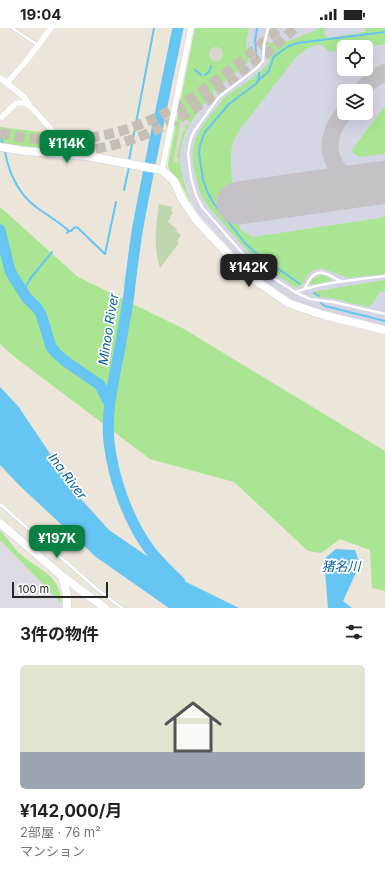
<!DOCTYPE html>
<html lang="ja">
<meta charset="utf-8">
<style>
:root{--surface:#fff;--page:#f6f6f6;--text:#222;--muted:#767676;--line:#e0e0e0;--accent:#0b8043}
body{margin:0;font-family:Inter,"Noto Sans JP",sans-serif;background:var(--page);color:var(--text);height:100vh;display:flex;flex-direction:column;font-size:15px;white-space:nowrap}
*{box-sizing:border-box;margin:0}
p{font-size:13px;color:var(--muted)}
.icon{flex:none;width:22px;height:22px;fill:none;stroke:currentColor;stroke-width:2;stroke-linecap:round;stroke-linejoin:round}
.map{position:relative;height:580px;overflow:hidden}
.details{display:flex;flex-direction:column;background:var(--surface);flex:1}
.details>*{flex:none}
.controls{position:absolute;left:337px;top:12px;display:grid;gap:8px}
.controls a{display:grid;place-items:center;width:36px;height:36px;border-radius:6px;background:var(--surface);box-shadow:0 4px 16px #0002;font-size:20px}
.scale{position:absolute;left:12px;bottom:10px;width:96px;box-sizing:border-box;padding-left:4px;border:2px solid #282828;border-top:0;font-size:11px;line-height:14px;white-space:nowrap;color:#282828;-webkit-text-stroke:3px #fff;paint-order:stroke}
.price{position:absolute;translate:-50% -34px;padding:0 9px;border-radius:8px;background:var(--accent);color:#fff;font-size:13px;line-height:26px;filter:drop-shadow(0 1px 2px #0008)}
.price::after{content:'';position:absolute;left:50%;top:24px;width:12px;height:9px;margin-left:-6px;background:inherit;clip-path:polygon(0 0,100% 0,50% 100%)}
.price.on{background:#222;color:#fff}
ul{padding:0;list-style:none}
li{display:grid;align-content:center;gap:8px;height:212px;padding:0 20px}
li+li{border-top:1px solid var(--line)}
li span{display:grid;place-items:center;height:124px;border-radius:6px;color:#555}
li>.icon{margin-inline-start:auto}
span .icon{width:72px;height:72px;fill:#fffc;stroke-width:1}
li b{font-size:17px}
h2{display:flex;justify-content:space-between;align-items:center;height:48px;padding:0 20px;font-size:17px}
.status{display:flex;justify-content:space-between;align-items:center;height:28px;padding:0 20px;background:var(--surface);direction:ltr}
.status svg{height:11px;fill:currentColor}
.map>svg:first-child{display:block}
.industrial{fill:#dddae3}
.airport{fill:#d5d6e4;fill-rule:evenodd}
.green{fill:#a9e592}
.cemetery{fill:#c0d6af}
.plaza{fill:#dcd8d0}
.water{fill:#66c5f3}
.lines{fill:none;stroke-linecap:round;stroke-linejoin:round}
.stream{stroke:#66c5f3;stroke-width:2}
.river{stroke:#66c5f3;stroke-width:11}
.taxiway{stroke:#c4c2c6;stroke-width:17}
.runway{stroke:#c4c2c6;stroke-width:43}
.highway-tunnel{stroke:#c5bfb6;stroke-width:10;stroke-dasharray:10 5;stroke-linecap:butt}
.lane-casing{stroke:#ced1e2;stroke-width:3.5}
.street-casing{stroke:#ced1e2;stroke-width:6}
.secondary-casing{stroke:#ced1e2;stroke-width:9}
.lane{stroke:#fff;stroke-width:2.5}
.street{stroke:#fff;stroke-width:5.5}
.secondary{stroke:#fff;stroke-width:8}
.labels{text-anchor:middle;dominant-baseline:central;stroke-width:3.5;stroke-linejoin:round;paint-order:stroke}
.water-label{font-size:13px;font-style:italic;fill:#07609d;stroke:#fff}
</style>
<div class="status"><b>19:04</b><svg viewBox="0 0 49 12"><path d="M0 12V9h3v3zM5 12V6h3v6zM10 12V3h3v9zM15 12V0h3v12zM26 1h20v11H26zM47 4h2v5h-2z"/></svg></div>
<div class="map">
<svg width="385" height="580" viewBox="0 0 385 580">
<rect width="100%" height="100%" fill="#ece5d9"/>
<path class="industrial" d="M0,512l62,64v4h-62z"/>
<path class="airport" d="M249,0h136v298l-72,-18 -20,-8 -34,-22 -28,-28 -35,-39 -5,-10 -9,-27 -2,-18v-8l9,-21 17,-26 8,-7 -1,-3 36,-29 -3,-18zM344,19h22v22h-22zM344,63h22v22h-22z"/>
<path class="green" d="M195,0h54l-3,16 3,18 -36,29 1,3c-8,7 -14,15 -20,24 -20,31 -16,50 -3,83h-1l-11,-21 -10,-11 -1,-5z
M320,0h5l-1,5 4,5 37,-6v-4h20v16l-20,3h-21v3l-15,2c-2,-2 -5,-6 -8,-7 -8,-2 -19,7 -25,12l-57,74c-2,4 -4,7 -6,11 -7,21 4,64 7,87l12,8 129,-19 4,-4v60l-37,4 -27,-10 -9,3 -4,3 -4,9 -7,5 -21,-13 -19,-14 -47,-52 -5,-7 -6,-12 -6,-27v-14l2,-9 4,-9 10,-14 16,-20 29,-20 15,-14 -1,-20c19,1 35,-7 52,-15z
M385,78v48l-25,3 -6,-3 -2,-4 2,-3z
M0,99l49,6 10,10 -5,7 -28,-2 -26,-5z
M0,179l78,70 106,52 201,122v140l-13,-3 -2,-38 -30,-11 -19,14 -13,-2 -74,-69 -84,-23 -134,-101 -16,-14z
M320,247c5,0 10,1 11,6l-22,4 2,-5z
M385,252v11l-6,2 -6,10 -5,4 -37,-9 -13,-1 -5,-2 -1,-3z
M0,502c7,7 11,15 18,22 19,19 41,19 44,52l-62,-64z"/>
<path class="cemetery" d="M159,176l13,3 -1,4 2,1 -5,10 9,7 -1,2 5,4 -4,6 2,2 -19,25c-7,-21 -4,-42 -1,-64z"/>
<path class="plaza" d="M209 26a7 7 0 1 1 14 0a7 7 0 1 1-14 0Z
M181,91l9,2 -1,4h-3l-1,6h-2l-6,26 2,1 -1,5 -5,-1z"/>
<path class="water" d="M0,359l18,19 62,92 29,32 73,50 57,28h-70l-73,-51 -77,-72 -19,-20z
M336,521l19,1 5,14 -17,37 9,7h-24l-4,-49z"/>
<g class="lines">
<path class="stream" d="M257,0l-2,13 2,19
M195,42l6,5
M259,45v4l-2,6 -28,21 -24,28 -5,13 -1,9 4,26 5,13 6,11 31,39 12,11 43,30
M205,47l4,-3 2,-6
M259,52l10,-9 4,-13 3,-3 13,-9 9,-3 87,-11
M0,106l3,10
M5,124c4,21 14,42 31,55 11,8 23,15 33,24l-2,2
M129,132l25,-132
M124,162l5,-23
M69,203h2l4,-4 3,1 27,26 11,-52
M23,264l7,-13 22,-27
M314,265l5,3
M321,275l4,3 60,15"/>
<path class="river" d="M178,0c-13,64 -27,128 -39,193 -4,21 -6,42 -9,63 -1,15 -4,30 -7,45 -5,38 -18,74 -14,113 4,36 19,78 40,107 9,12 20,22 31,33
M0,202l10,41 16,26 11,11 4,6 10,33 5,6 9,8 35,24 9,18"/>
<path class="taxiway" d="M360,63l11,-10 14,-9
M344,85c-5,6 -10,13 -12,21 -9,29 15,51 43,50"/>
<path class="runway" d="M238,175l147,-21"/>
<path class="highway-tunnel" d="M0,105c119,27 195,-29 279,-105
M66,124c92,-3 164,-65 229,-124"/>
<g class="lane-casing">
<path id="lane" d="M12,0l26,17
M268,0l-4,17 -1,16 -6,7 -38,29 -24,33 -4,8 -3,16 3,24 5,17 6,12 43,49 16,14 34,22 15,7 23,3 52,12
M305,260c10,-23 19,-16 37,-6
M295,264c29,-10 60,-12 90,-16
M0,476l97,85 25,19"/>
</g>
<g class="street-casing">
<path id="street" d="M0,50l24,19 6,9
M7,55l20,-23 24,-32
M2,89l14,-14h7l7,3 34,37 8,11
M162,142l29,-142"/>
</g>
<g class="secondary-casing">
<path id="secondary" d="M0,119l26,4 61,5 75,14 12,11 8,18 16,23 50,53 40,28 35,12 62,15
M0,495l62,53 43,32
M62,548l5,19v13"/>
</g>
<use href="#lane" class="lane"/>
<use href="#street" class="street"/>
<use href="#secondary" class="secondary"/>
</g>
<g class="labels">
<g class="water-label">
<text transform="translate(108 301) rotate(-81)">Minoo River</text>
<text transform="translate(68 448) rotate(53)">Ina River</text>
<text x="341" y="538">猪名川</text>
</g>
</g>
</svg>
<div class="controls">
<a><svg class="icon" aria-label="locate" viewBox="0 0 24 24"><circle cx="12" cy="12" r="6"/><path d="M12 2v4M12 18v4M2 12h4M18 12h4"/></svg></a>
<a><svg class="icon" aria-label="layers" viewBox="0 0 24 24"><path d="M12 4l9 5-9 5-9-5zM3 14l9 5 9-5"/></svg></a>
</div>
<div class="scale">100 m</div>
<b class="price" style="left:67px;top:136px">¥114K</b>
<b class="price on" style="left:249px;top:260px">¥142K</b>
<b class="price" style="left:57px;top:531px">¥197K</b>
</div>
<section class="details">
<h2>3件の物件<svg class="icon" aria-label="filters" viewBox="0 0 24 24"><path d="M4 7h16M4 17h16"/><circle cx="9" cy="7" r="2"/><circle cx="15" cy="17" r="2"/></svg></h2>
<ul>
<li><span style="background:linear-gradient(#dfe7d0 70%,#9aa5b1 0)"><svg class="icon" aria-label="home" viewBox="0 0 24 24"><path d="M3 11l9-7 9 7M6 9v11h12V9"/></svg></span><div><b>¥142,000/月</b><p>2部屋 · 76 m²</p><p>マンション</p></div></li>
</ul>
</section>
